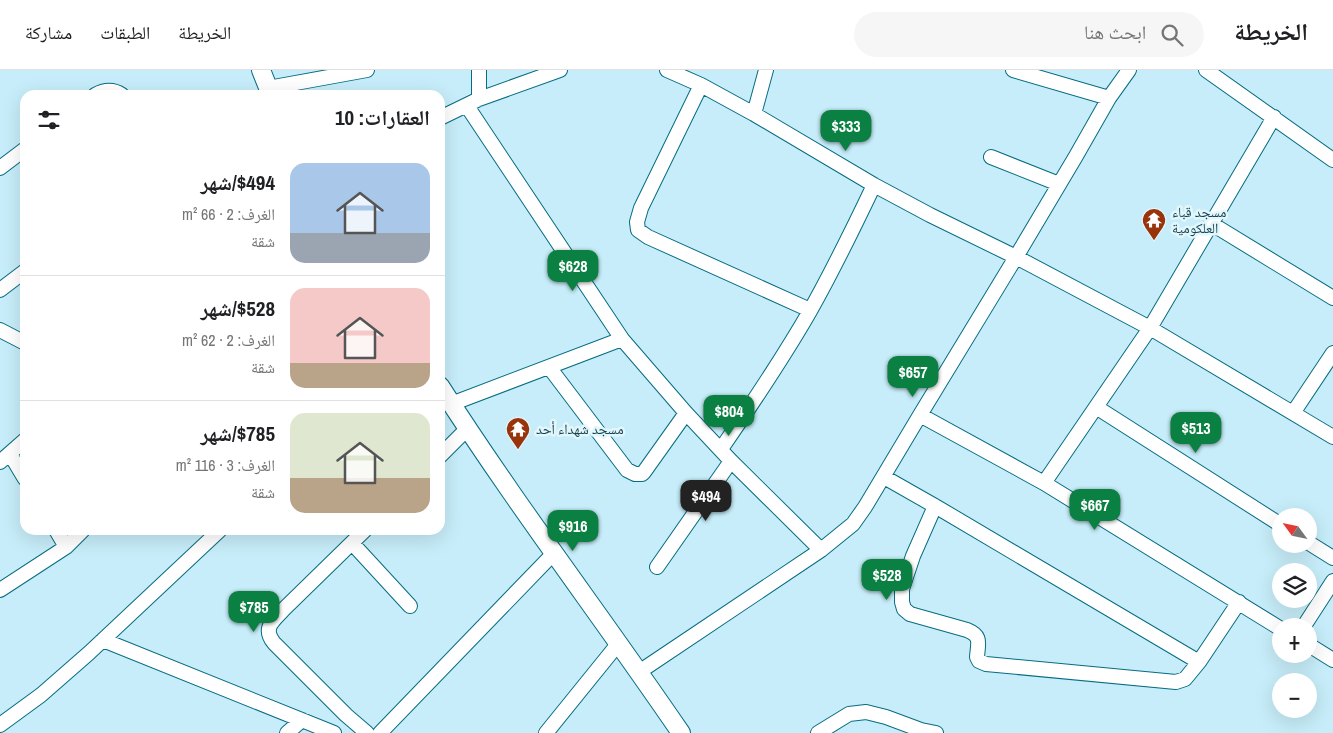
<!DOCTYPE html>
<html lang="ar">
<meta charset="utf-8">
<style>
:root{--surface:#fff;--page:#f6f6f6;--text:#202124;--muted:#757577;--line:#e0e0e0;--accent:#0b8043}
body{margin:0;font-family:"Archivo Narrow","Noto Naskh Arabic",sans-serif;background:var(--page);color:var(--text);direction:rtl;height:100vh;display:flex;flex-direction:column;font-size:19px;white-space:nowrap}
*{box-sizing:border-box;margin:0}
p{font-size:16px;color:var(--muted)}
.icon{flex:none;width:28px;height:28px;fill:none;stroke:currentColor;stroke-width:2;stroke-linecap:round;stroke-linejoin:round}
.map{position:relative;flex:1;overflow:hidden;direction:ltr}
.drawer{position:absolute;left:20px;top:20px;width:425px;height:445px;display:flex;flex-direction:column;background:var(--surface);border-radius:15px;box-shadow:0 5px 20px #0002;direction:rtl}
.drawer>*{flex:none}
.needle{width:32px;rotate:303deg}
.tools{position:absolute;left:1272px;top:438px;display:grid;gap:10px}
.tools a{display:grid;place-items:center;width:45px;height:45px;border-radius:50%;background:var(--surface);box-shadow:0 5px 20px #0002;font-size:25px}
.price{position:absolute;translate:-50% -42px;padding:0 11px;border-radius:10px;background:var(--accent);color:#fff;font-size:16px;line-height:32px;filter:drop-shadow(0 1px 2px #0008)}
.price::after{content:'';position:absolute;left:50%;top:30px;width:15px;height:11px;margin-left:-8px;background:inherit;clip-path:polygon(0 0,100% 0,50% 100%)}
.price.on{background:#222;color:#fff}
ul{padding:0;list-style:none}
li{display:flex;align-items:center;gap:15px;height:125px;padding:0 15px}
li+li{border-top:1px solid var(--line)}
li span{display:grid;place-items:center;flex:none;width:140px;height:100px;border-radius:15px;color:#555}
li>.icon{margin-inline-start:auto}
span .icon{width:60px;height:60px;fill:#fffc;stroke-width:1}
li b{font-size:21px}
h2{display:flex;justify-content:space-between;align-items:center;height:60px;padding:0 15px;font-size:21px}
header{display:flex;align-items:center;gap:30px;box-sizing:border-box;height:70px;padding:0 25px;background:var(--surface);border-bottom:1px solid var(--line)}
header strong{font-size:24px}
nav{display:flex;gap:28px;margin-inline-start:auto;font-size:18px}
.search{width:350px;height:45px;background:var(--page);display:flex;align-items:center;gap:12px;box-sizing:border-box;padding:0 18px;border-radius:28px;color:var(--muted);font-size:19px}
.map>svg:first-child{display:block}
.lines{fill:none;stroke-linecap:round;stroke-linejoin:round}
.minor-casing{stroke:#066c81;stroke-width:16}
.tertiary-casing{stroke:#066c81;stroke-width:20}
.minor{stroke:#fff;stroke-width:14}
.tertiary{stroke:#fff;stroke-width:18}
.labels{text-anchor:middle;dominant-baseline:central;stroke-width:5;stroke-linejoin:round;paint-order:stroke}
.poi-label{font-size:14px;fill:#134350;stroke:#e3f6fc;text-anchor:start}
</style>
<header>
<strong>الخريطة</strong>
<div class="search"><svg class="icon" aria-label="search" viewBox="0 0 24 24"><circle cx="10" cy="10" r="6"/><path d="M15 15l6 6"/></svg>ابحث هنا</div>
<nav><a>الخريطة</a><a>الطبقات</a><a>مشاركة</a></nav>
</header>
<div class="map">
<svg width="1333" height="663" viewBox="0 0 1333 663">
<rect width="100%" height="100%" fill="#c6edf9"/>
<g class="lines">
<g class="minor-casing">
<path id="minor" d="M479,0v29
M667,0l34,15 53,29 120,71 56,30 86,42 134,71 183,109
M1013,0l96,28
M1206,0l127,90
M701,15l-60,123 -4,14 1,8 10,7 162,73
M268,18l99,-18
M95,25c9,-5 18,-6 27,0
M754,44l12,-44
M440,48l39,-19 81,-29
M991,87l68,27
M0,98l25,-19
M1212,154l121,74
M0,220l25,-19
M0,260l25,13
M622,269l64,74 45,48 90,89
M549,297l78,103 8,4h7l2,-2 42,-59
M451,334l171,-65 -155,-233
M1096,337l185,118
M1293,343l40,-60
M920,345l124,68 237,146
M721,379c31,-45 62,-91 89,-138 23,-41 44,-84 64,-126
M10,384l15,25
M440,386l27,-27
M0,392l25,-22
M884,407l51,29 264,156
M1044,413l106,-155 124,-211
M935,436l-22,50 -11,33v13l2,7 6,5 57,16c15,6 11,13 10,27l2,4 7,3 190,18 9,-3 14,-17 40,-60
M56,460l10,17
M365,460l-82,80c-10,11 -21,18 -9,33l72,72 21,18
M352,473l58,63
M1309,473l24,15
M657,497l74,-106
M0,520l66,-43 17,-17
M1304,556l29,-45
M103,570l231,93
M1309,575l24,15
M639,602l182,-122 32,-26 12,-17 55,-92 96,-158 60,-101 33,-58 20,-28
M0,655l41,-30 48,-42 131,-123
M287,663l15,-13
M380,663l174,-180
M546,663l72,-89
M818,663l31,-19 17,-2 20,5 35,13 15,3"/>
</g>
<g class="tertiary-casing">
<path id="tertiary" d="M261,0l10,25
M440,316c76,119 162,231 241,347"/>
</g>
<use href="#minor" class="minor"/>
<use href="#tertiary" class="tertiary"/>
</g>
<defs>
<g id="temple-pin" transform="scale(1.25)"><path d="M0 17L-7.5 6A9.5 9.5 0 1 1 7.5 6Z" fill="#99330c" stroke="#e3f6fc"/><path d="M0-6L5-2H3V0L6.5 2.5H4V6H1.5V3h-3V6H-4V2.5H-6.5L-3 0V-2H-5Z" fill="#fff"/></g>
</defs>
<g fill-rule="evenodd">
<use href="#temple-pin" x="1154" y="150"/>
<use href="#temple-pin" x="518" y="359"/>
</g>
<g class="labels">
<g class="poi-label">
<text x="1172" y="142">مسجد قباء<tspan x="1172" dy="16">العلكومية</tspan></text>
<text x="536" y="359">مسجد شهداء أحد</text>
</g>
</g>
</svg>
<div class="tools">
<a><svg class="needle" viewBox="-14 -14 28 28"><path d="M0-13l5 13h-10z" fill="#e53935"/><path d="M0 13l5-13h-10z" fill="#757577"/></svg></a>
<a><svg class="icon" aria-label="layers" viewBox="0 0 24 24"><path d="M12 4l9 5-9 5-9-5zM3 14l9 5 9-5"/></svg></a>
<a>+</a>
<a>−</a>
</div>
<b class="price" style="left:846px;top:82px">$333</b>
<b class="price" style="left:573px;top:222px">$628</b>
<b class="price" style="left:913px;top:328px">$657</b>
<b class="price" style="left:729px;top:367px">$804</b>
<b class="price" style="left:1196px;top:384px">$513</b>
<b class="price on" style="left:706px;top:452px">$494</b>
<b class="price" style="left:1095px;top:461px">$667</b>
<b class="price" style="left:573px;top:482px">$916</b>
<b class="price" style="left:887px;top:531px">$528</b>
<b class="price" style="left:254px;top:563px">$785</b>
<section class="drawer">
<h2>العقارات: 10<svg class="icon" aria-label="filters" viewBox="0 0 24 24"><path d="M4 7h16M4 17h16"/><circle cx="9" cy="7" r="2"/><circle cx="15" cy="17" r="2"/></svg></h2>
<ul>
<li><span style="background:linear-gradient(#a9c7e8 70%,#9aa5b1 0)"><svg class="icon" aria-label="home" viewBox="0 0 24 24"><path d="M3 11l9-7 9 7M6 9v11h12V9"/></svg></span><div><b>$494/شهر</b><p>الغرف: 2 · 66 m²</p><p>شقة</p></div></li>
<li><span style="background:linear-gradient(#f6c9c9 75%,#b9a48a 0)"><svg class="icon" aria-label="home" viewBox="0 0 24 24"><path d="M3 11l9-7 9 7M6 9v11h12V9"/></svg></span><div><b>$528/شهر</b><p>الغرف: 2 · 62 m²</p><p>شقة</p></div></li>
<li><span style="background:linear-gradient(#dfe7d0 65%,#b9a48a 0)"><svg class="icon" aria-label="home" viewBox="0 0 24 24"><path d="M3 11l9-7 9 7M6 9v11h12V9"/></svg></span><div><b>$785/شهر</b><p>الغرف: 3 · 116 m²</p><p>شقة</p></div></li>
</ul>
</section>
</div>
